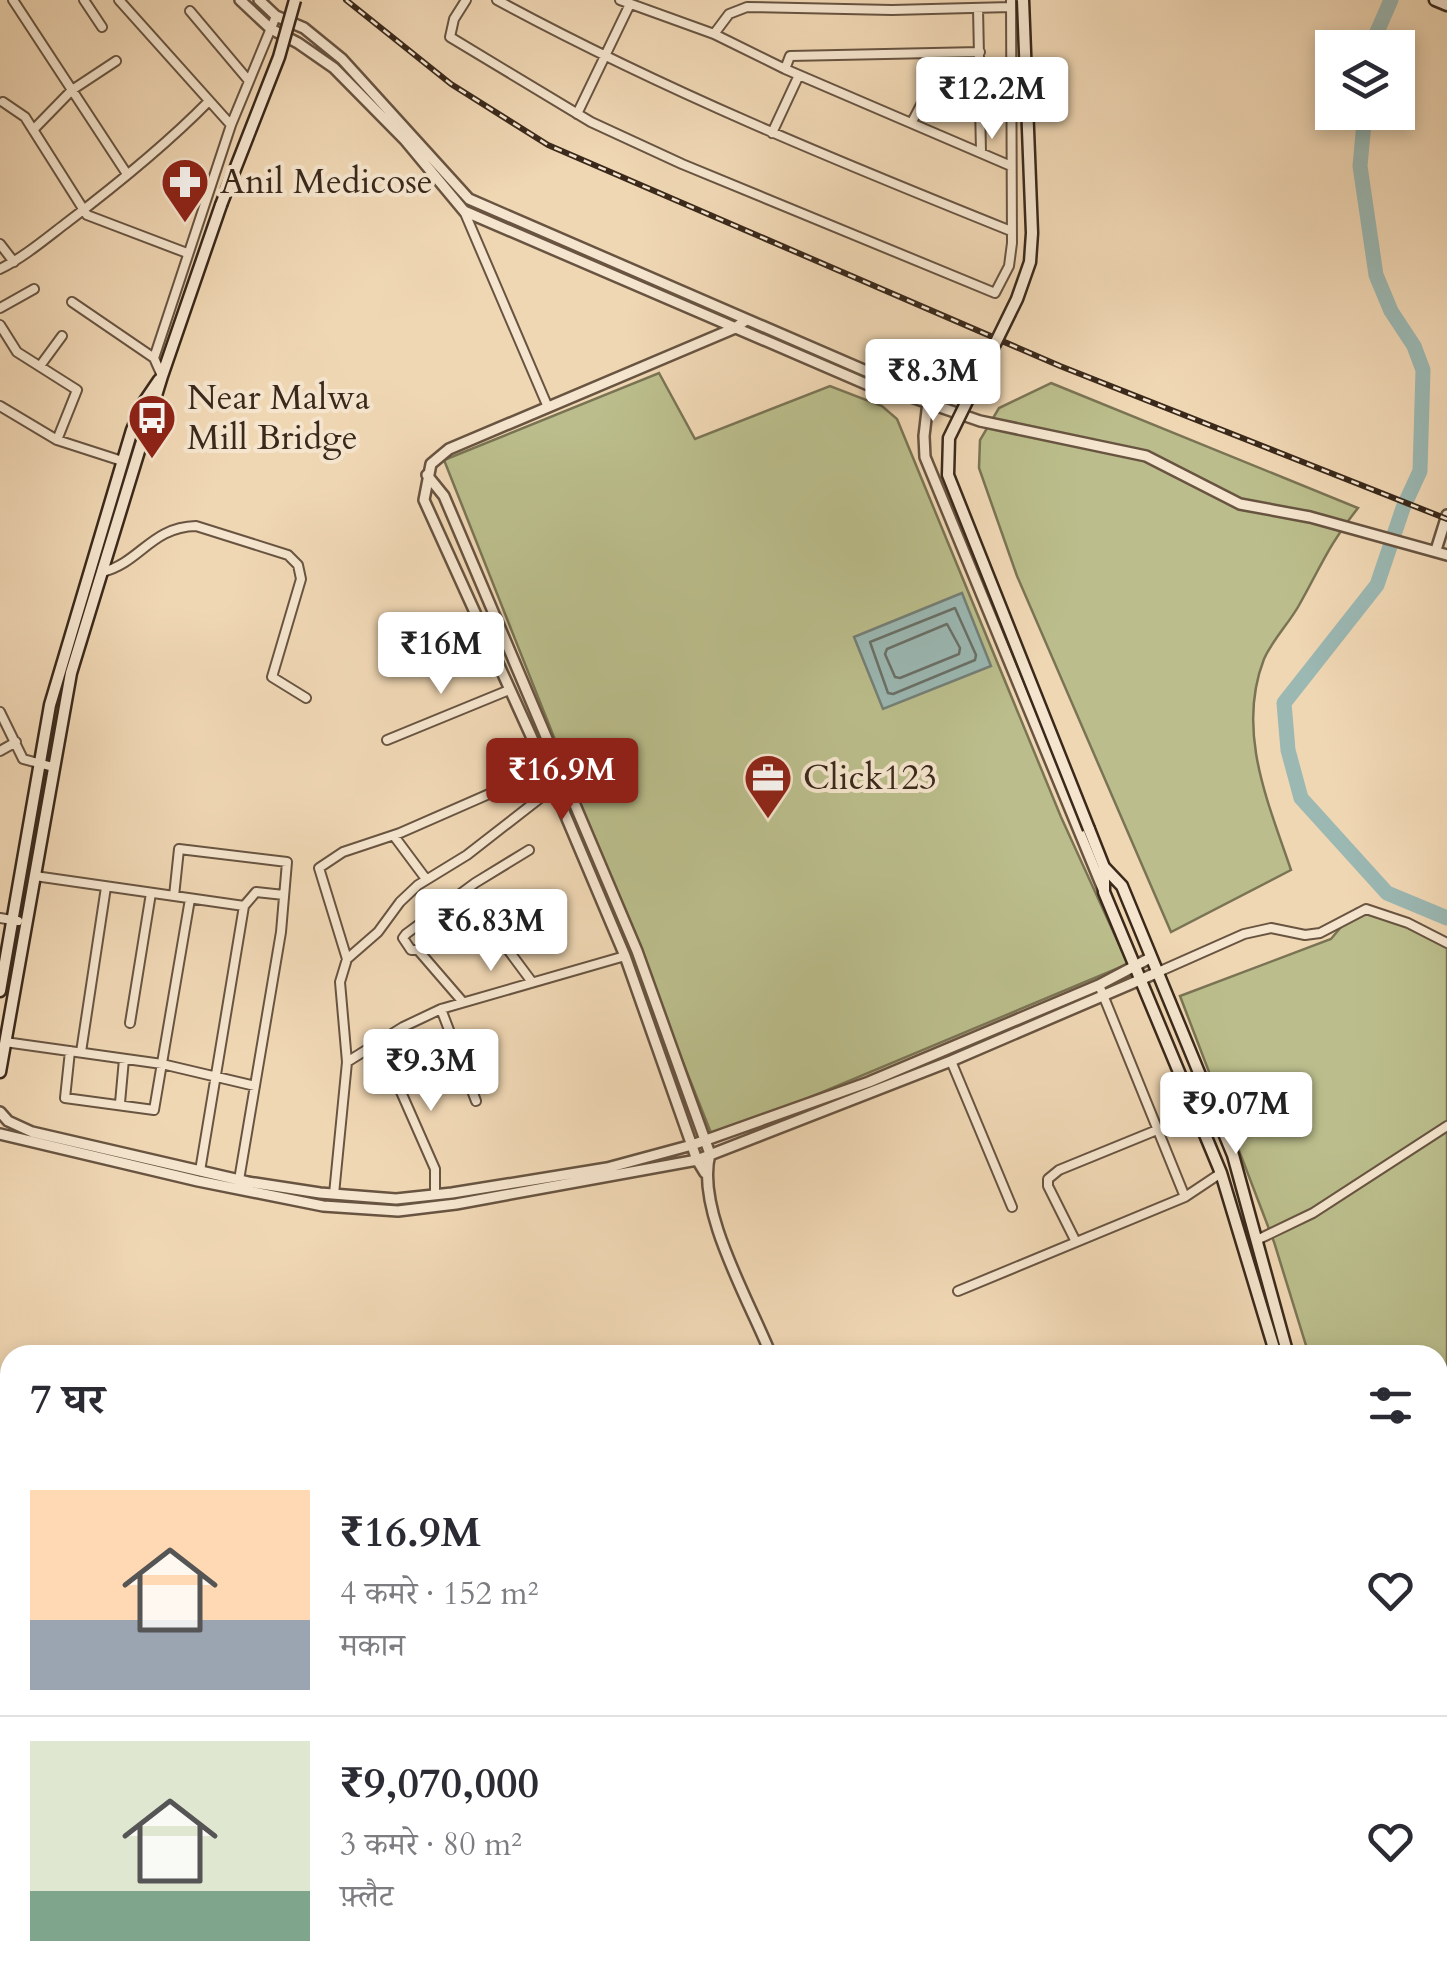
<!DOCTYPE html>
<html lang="hi">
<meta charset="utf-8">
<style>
:root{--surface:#fff;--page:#f2f2f3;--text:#2b2b33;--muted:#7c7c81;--line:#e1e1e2;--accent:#8f2418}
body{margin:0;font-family:Cardo,"Noto Serif Devanagari",serif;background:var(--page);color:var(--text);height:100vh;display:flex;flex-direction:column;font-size:38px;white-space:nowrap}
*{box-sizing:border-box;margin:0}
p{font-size:32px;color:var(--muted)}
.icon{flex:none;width:55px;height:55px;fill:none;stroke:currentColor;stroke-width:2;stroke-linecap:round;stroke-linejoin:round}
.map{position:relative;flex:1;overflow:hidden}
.panel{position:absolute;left:0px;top:1345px;width:1448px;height:640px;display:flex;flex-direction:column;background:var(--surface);border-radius:30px 30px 0 0;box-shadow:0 5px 15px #0003}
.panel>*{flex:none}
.fabs{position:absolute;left:1315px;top:30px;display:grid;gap:20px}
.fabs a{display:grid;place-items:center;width:100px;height:100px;border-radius:0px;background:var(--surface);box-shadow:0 5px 15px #0003;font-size:50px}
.price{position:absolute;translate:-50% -85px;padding:0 22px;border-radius:10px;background:#fff;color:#222;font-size:32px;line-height:65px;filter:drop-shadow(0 2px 5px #0008)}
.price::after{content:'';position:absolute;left:50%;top:60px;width:30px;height:22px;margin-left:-15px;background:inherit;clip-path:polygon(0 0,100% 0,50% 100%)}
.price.on{background:var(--accent);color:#fff}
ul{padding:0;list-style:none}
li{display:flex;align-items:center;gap:30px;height:250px;padding:0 30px}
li+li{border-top:2px solid var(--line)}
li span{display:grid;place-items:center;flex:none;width:280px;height:200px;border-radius:0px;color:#555}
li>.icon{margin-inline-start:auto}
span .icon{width:120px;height:120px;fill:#fffc;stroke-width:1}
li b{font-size:42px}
h2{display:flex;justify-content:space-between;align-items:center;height:120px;padding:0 30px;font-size:42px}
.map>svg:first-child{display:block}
.green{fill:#bbbe8c;stroke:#7a7454;stroke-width:2.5}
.water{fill:#9bb8b3;stroke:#747f76;stroke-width:2.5}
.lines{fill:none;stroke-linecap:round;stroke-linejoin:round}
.shore{stroke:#6a7067;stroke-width:2.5}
.stream{stroke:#747f76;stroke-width:2.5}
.river{stroke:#9bb8b3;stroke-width:15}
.minor-casing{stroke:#685441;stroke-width:12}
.tertiary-casing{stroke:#685441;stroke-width:14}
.secondary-casing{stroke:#3a291b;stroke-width:15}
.minor{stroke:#f5e5ce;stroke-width:8}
.tertiary{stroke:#f5e5ce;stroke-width:9}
.secondary{stroke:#f5e5ce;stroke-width:10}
.rail-casing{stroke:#3a291b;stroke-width:6}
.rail{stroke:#f5e5ce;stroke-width:2.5;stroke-dasharray:8;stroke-linecap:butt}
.secondary-bridge-casing{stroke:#3a291b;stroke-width:15;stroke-linecap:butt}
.secondary-bridge{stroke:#f5e5ce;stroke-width:10}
.labels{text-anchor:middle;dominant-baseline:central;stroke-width:8;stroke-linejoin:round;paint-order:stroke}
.poi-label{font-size:35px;fill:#3a291b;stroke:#f5e5ce;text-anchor:start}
</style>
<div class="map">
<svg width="1447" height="1985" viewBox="0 0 1447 1985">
<rect width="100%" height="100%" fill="#f0d7b4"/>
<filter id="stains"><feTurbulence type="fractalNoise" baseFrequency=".002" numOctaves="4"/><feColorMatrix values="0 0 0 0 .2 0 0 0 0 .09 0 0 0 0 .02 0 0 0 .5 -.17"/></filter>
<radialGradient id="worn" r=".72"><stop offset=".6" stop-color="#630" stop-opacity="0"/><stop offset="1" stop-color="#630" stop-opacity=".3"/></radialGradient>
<path class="green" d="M659,373l36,66 135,-53 52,20 15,13 164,398 67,147 -415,174 -269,-678z
M1051,383l307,125c-28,34 -39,62 -60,99 -10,17 -26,34 -34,52 -28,72 4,143 27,211l-120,62 -154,-356 -38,-108 1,-28 19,-32z
M1368,908l79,34v502l-9,3v-92h-129l-35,-113 -94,-246 151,-57 25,-30z
M0,1517l10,4v454h221l-1,10h-230z"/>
<path class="water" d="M962,593l29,73 -108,43 -29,-72z"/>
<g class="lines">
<path class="shore" d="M955,608l21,47 -1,5 -82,34 -5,-1 -18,-51z
M947,624l13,24 -1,6 -59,24 -5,-1 -10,-23 2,-5z"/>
<path class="stream" d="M0,1498l10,4
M1438,1893l9,7"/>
<path class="river" d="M1370,48l21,-48
M1365,112l-5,54 16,109 15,36 23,35 9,24 -3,101 -17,37 -26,77 -93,118 4,47 13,48 86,95 60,25"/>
<g class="minor-casing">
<path id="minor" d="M13,0l114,174
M84,0l18,27
M119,0l112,125
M466,0l-12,19 -4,18 141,85 91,42 313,129 14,-27 3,-23 -1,-243
M497,0c166,90 340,161 514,231
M620,0l94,34 71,35 226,97
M978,8l3,144
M190,11l59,70
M714,34l15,-20 18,-7 145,3 119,-3
M785,69l5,-13 190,-4
M3,102l22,15 62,98 100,38
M577,114l53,-110
M912,122l12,-23 4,-23 52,-3
M33,130l39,-40 44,-29
M772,133l27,-58
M464,211l83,194
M0,244l14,18
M0,269c24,-12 44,-29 65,-45 50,-38 100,-78 144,-123
M72,302l82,56 8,18
M0,308l34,-19
M0,325l17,27 60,38 -20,50
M154,358l77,-233 45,-109
M40,366l22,-30
M0,406l57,34 65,21
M102,572c38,-9 49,-45 94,-46l92,29 10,10 3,14 -29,98 34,21
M0,712l23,47 30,8
M387,740l122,-50
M0,751l16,-9
M394,836l32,43
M35,876l209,30
M174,896l5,-47 108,13 -6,70 -42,248
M0,918l18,3
M418,950h-7l-8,-12 3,-4 69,-51 54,-33
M347,959l-28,-91 24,-16 57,-19 146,-64
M1156,973l88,-39 27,-6 34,7 15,-2 46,-24 42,14 39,20
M1099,985l86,212
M462,1001l-44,-51 59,-42 55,74
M441,1009l35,92
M130,1023l21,-130
M5,1042l157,22 93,22
M379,1042l56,127v26
M70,1051l-5,47 89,12 36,-211
M81,1052l25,-165
M951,1061l61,146
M347,1062l56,-35 38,-18 184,-53
M120,1103l4,-44
M200,1171l44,-265 12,-14 28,3
M334,1194l13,-132 -7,-80 7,-23 31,-27 22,-30 18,-17 49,-30 86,-67
M1259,1239l54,-26 134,-87
M1076,1242l-28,-56v-7l11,-9 98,-40
M958,1291l227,-94 36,-24
M1438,1468l9,-4
M1438,1548l9,6
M0,1652l10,6
M0,1757l10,-59
M1438,1786l9,-2
M1438,1818l9,22
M743,1975v10
M1231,1975l2,10
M1250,1975l4,10
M1288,1975l2,10
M1319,1975l22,10
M232,1985v-10
M275,1985l1,-10
M433,1985l1,-10
M500,1985l1,-10
M551,1985v-10
M596,1985v-10
M619,1985v-10
M648,1985v-10
M699,1985l1,-10
M786,1985v-10
M833,1985l1,-10
M875,1985l1,-10
M936,1985l9,-10
M988,1985l10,-10
M1037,1985l10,-10
M1411,1985l36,-8"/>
</g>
<g class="tertiary-casing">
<path id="tertiary" d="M240,0l31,29 27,14 36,25 71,72 59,71 423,182 21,3 72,25 166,35 94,48 70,13 137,38
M259,0l17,16 28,12 38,31 127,140 397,172 23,11 18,13
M928,402l-4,34 1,21 178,432
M427,475l17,21 193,455 73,203c-15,55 40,148 61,201
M1436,550l11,-35
M0,1112l8,9 24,11 216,50 72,11 76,6 56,-6 155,-25 85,-23 177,-63 230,-97 51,-27
M0,1134l198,47 125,25 75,5 58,-7 241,-44 254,-99 205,-88
M705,1173l-8,-13 -72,-204 -79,-187 -122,-269 7,-36 18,-15 286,-121 11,-8"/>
</g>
<g class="secondary-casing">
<path id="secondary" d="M1435,0l12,5
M1089,829l15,38 18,19 111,269 55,200
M1104,868v24l117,281 55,182
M0,991l50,-286 82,-275 10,-25 17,-25
M0,1072l71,-399 91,-297 59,-171
M1160,1975l2,10
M1176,1975l2,10"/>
</g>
<use href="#minor" class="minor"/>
<use href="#tertiary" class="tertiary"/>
<use href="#secondary" class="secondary"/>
<g class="rail-casing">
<path id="rail" d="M346,0l105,84 97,61 512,221 387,153"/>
</g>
<use href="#rail" class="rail"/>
<g class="secondary-bridge-casing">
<path id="secondary-bridge" d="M1023,0l9,233 -2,29 -13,37 -68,139 -1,37 141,354
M221,205l58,-148 16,-57"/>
</g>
<use href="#secondary-bridge" class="secondary-bridge"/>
</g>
<defs>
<g id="pharmacy-pin" transform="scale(2.5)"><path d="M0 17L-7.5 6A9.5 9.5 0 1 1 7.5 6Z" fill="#8f2418" stroke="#f5e5ce"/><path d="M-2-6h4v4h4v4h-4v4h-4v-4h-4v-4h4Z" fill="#fff"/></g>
<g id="bus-pin" transform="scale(2.5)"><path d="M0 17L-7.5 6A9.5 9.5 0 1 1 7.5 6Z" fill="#8f2418" stroke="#f5e5ce"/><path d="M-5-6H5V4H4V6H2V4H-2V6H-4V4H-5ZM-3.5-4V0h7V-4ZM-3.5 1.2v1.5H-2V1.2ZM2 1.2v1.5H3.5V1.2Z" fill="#fff"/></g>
<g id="office-pin" transform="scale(2.5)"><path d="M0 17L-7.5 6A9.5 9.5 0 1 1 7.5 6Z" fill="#8f2418" stroke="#f5e5ce"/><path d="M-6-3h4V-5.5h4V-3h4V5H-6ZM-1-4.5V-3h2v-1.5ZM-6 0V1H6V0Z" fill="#fff"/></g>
</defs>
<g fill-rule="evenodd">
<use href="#pharmacy-pin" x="185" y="182"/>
<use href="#bus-pin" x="152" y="418"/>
<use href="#office-pin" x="768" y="778"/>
</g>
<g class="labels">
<g class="poi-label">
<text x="220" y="182">Anil Medicose</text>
<text x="187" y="398">Near Malwa<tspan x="187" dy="40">Mill Bridge</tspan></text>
<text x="803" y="778">Click123</text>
</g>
</g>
<rect width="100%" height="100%" filter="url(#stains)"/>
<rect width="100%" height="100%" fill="url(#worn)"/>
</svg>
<div class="fabs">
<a><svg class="icon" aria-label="layers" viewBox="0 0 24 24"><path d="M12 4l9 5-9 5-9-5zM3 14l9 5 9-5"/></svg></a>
</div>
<b class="price" style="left:992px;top:142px">₹12.2M</b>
<b class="price" style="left:933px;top:424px">₹8.3M</b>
<b class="price" style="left:441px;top:697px">₹16M</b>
<b class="price on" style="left:562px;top:823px">₹16.9M</b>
<b class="price" style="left:491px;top:974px">₹6.83M</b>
<b class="price" style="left:431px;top:1114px">₹9.3M</b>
<b class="price" style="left:1236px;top:1157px">₹9.07M</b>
<section class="panel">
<h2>7 घर<svg class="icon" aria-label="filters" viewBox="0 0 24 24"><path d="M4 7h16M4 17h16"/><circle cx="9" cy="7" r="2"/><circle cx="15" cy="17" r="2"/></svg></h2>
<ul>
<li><span style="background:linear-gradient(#ffd9b3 65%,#9aa5b1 0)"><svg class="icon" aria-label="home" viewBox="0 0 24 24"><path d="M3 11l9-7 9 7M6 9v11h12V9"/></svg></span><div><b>₹16.9M</b><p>4 कमरे · 152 m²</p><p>मकान</p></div><svg class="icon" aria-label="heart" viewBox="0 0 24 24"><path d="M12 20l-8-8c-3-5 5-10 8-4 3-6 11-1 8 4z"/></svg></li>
<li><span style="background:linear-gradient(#dfe7d0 75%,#7fa58c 0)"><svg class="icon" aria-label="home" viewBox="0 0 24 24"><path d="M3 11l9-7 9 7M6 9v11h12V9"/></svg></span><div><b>₹9,070,000</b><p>3 कमरे · 80 m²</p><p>फ़्लैट</p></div><svg class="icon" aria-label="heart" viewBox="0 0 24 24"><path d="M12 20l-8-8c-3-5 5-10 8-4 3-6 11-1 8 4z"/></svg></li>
</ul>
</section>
</div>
